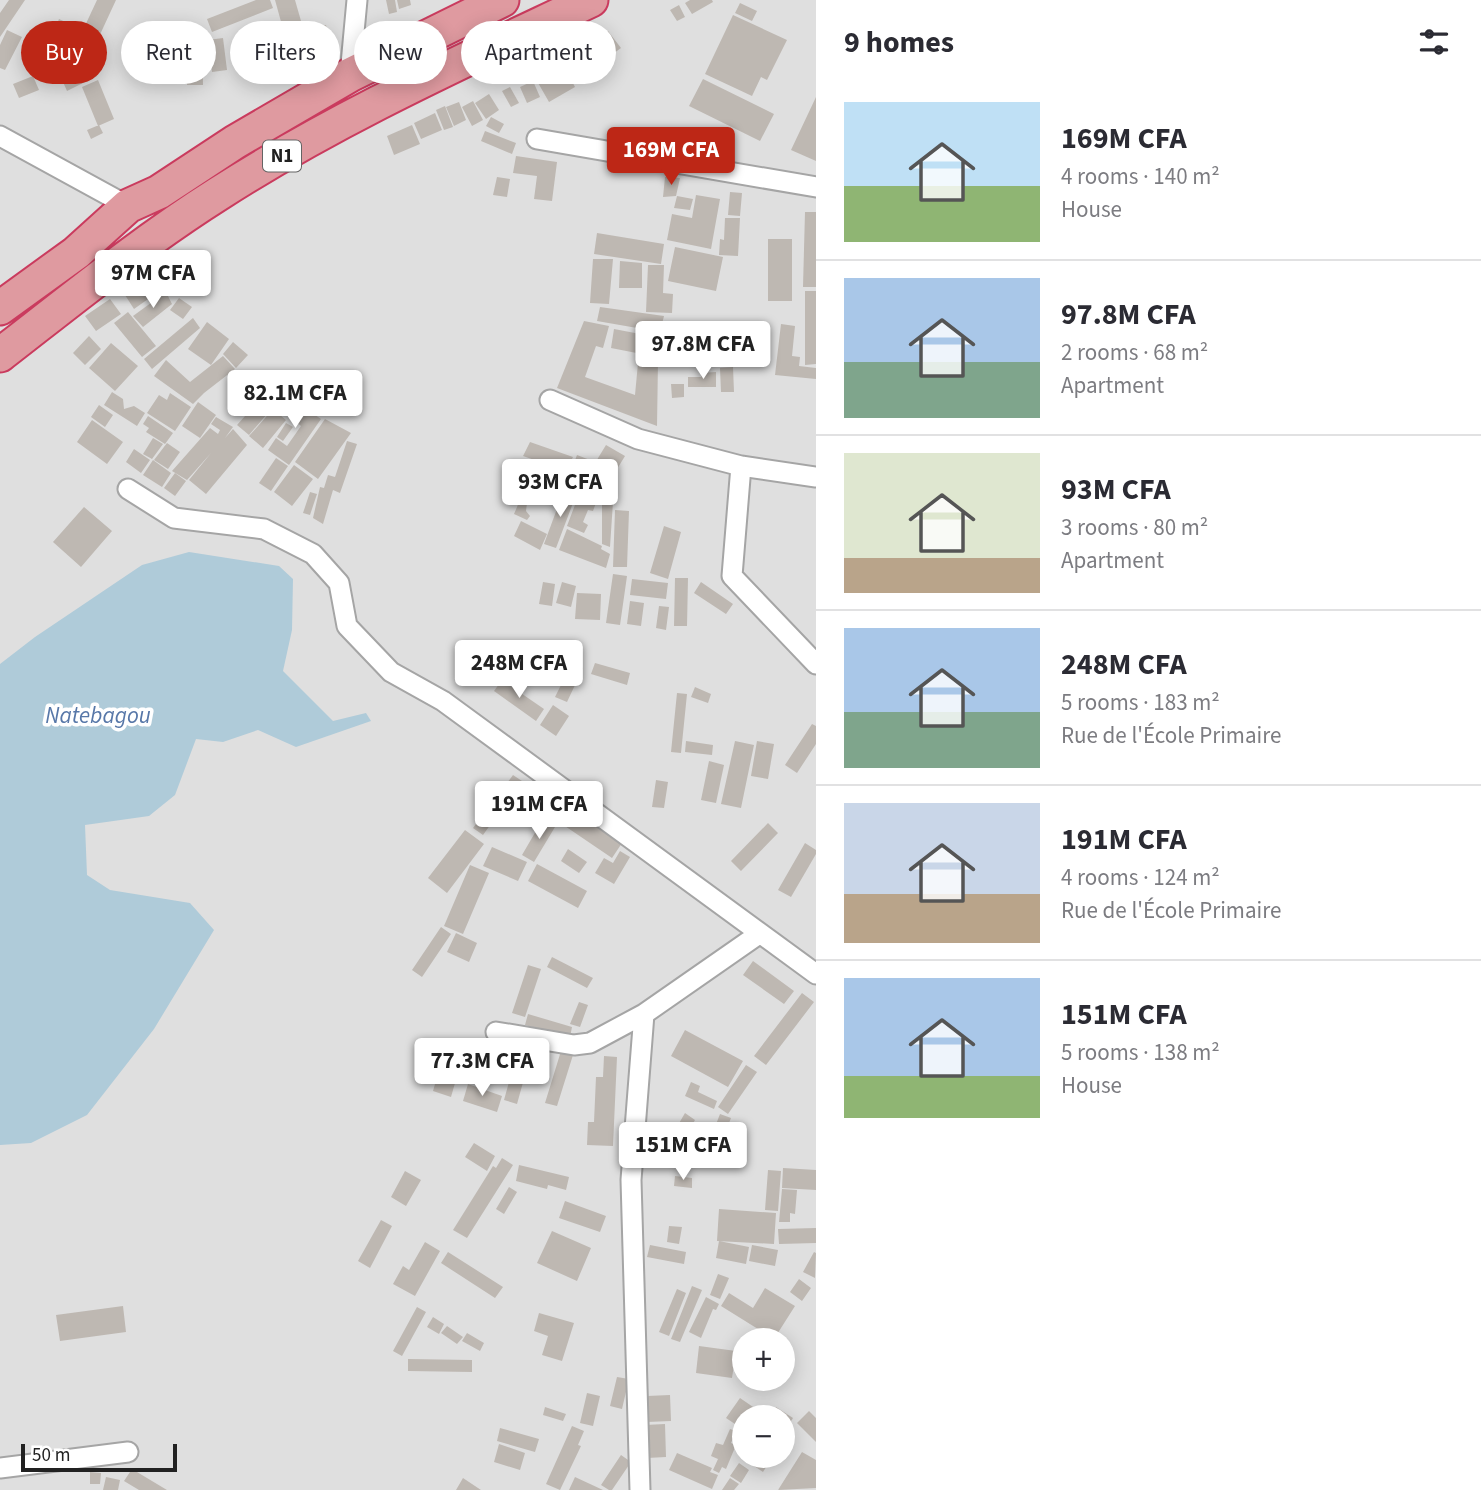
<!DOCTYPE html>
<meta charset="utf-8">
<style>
:root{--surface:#fff;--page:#f7f7f7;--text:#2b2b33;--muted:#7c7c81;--line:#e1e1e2;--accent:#bd2716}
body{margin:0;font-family:"Source Sans 3",sans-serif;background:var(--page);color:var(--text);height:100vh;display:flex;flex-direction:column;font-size:26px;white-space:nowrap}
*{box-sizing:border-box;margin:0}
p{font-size:23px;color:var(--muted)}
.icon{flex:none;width:38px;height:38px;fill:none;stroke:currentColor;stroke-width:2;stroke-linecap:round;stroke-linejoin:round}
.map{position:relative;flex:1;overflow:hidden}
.drawer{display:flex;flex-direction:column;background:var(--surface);width:665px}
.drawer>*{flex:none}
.top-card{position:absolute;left:21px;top:21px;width:665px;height:63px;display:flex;gap:14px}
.tools{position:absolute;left:732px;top:1328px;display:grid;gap:14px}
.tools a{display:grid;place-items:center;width:63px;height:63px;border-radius:50%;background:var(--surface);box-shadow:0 4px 18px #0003;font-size:35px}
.scale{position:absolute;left:21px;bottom:18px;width:156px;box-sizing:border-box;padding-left:7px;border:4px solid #212121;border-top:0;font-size:19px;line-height:24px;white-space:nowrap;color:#212121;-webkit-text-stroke:5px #fff;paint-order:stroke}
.price{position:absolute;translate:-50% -60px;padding:0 16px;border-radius:7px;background:#fff;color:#222;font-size:23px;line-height:46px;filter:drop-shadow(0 2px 4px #0008)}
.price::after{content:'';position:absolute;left:50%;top:42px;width:21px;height:16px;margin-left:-10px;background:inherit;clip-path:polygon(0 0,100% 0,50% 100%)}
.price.current{background:var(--accent);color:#fff}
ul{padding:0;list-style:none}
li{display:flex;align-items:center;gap:21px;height:175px;padding:0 28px}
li+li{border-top:2px solid var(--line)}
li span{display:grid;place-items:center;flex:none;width:196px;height:140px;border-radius:0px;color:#555}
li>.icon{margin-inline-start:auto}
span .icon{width:84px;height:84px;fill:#fffc;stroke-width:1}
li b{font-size:30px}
h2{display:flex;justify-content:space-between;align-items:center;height:84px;padding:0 28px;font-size:30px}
.chip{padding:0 24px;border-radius:32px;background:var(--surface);box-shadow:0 4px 18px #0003;font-size:24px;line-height:63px}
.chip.current{background:var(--accent);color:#fff}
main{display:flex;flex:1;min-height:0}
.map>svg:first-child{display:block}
.residential{fill:#dfdfdf;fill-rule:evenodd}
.water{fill:#afcbd9}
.building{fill:#beb8b2}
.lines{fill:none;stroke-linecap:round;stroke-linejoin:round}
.street-casing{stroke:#a5a5a5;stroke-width:23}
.highway-casing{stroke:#ca3b5e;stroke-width:37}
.street{stroke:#fff;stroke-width:19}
.highway{stroke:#df9aa0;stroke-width:33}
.labels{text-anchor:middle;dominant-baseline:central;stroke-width:7;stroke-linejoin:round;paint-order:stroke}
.shield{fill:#fff;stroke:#646464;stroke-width:2}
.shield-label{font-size:19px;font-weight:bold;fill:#212121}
.water-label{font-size:23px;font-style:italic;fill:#5777a8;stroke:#fff}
</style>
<main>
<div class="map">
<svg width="816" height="1490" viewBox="0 0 816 1490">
<rect width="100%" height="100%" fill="#f1efe9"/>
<path class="residential" d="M0,0h816v1490h-816zM744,1340h38v39h-38zM744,1418h38v38h-38z"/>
<path class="water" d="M189,552l90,14 14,13 -1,51 -9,41 50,50 33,-8 5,8 -75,26 -38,-17 -35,12 -27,-3 -21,56 -26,21 -64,9 2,50 23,15 80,13 24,27 -60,99 -67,86 -56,28 -31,2v-481l35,-27 107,-72z"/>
<path class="building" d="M9,0h16l-25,37v-24z
M97,0h19l-25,54 -39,-18 7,-17 24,11z
M256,0h14l3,8 -61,24 -5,-13z
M275,0h20l14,49 -19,5z
M386,0h9l2,12 -8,2z
M397,0h13l1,5 -12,4z
M690,0h22l1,2 -21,12 -7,-11z
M740,3l17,8 -5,10 -17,-8z
M679,5l6,12 -8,4 -7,-11z
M733,15l54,25 -20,40 -6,-3 -9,19 -47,-22z
M326,25l4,23 -14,3 -5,-23z
M7,30l15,7 -17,33 -5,-2v-23z
M279,31l9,20 -23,10 -8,-20z
M608,31l13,17 -11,8 -12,-18z
M202,32l1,53h-16l-1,-52z
M594,37l14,19 -14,10 -13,-19z
M223,38l4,32 -15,2 -4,-32z
M43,39l25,9 -12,31 -24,-8z
M253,42l5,10 -16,7 -5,-9z
M578,50l14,16 -10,9 -14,-16z
M564,66l11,21 -26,15 -12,-21z
M92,67l5,9 -30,15 -4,-9z
M33,76l6,14 -20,8 -6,-14z
M703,79l71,35 -14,27 -71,-35z
M98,80l16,39 -16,7 -16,-39z
M533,81l7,16 -13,6 -7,-16z
M510,87l9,16 -8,4 -9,-16z
M489,94l10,16 -13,9 -11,-16z
M816,97v64l-25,-11z
M473,101l10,19 -11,6 -10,-19z
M459,102l7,18 -12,6 -8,-19z
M445,106l8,21 -9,3 -8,-20z
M435,113l7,17 -21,9 -7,-16z
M491,117l13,7 -5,9 -13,-7z
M99,125l4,8 -12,6 -4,-9z
M412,125l8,19 -26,11 -7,-19z
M485,131l31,12 -4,11 -31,-13z
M516,156l41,6 -5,39 -18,-2 3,-23 -24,-3z
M497,177l13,2 -3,18 -14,-2z
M665,177l15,1 -4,18 -13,1z
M730,192l12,1 -2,23 -12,-1z
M696,195l24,4 -9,50 -44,-9 5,-26 20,4z
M677,196l16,3 -3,11 -16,-2z
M805,212h11v75h-13z
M725,218h15l-2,38 -19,-1 1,-16 4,1z
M597,233l67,11 -3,20 -67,-10z
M768,239h24v62h-24z
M675,247l48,10 -7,34 -48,-10z
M593,259h20l-4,45 -19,-1z
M620,261l22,2v25h-23z
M648,265h16l-1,28 10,1 -1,19 -26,-1z
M149,278l9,14 -24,17 -9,-14z
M805,291h11v73l-11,1z
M166,292l6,12 -29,23 -10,-11z
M179,298l13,9 -9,12 -13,-9z
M110,299l11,15 -25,17 -11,-15z
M600,307l64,9 -4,16 -63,-11z
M128,312l28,34 -14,11 -28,-34z
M193,318l7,10 -48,41 -8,-10z
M584,321l25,5 -6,22 -7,-2 -11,31 50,18 3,-32 20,-2 -1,65 -100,-38z
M207,322l22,17 -18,26 -23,-16z
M664,324l22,3 -3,15 32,5 -2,12 -50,-9 2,-12 -3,-1z
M781,324l14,2 -3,30 8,1 -1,9 17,2v11l-41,-4z
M691,327l13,2 -4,15 -12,-3z
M614,329l47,9 -4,19 -46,-9z
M89,336l12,13 -16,16 -12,-12z
M233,342l15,13 -12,13 -13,-14z
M111,343l27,23 -23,25 -26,-23z
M719,346l19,4 -3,13 -19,-4z
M223,356l12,13 -31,24 -11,11 -39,-28 12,-16 24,22z
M733,367l1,25h-13l-1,-24z
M716,372v15h-28v-10h13v-4z
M671,384h13v13l-12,1z
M269,389l11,10 -31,36 -12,-10z
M112,392l11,7 1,10 10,-3 11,7 -8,13 -33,-21z
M170,393l21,14 -16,24 -28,-18 12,-18 8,5z
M290,395l10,7 -1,2 22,15 -32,46 -21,-15 8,-12 11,8 14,-20 -21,-19z
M198,402l18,13 -16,23 -18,-12z
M99,405l14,10 -8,12 -14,-10z
M273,409l13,11 -23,28 -14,-12z
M148,416l25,17 -8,11 -19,-12 3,-4 -6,-4z
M216,417l17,10 -8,11 8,-9 14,16 -41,49 -17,-14 22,-27 -24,27 -15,-9 38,-43 8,6 2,-4 -9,-6z
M325,419l26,14 -33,46 -23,-17z
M92,420l31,22 -16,22 -30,-22z
M286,423l7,4 -10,14 -6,-4z
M153,438l10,6 -11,15 -9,-5z
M347,441l10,3 -17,49 -7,-3 -10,34 -10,-6 7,-31 4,1 4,-13 7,2z
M530,442l43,15 -7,14 -43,-15z
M167,443l13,9 -12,17 -14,-9z
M606,445l19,11 -11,18 -19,-11z
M134,449l16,11 -9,13 -15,-11z
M577,455l13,5 -13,34 -13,-5z
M276,458l12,8 -17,25 -12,-8z
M153,460l18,13 -9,14 -19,-12z
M294,465l19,14 -21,27 -18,-14z
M590,465l17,8 -14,38 -5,-1 -5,12 5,3 -4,8 -17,-7z
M532,472l13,6 -10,23 -8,2 -1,8 4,5 -3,4 -13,-6z
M175,473l11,8 -11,15 -11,-8z
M564,490l12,5 -20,53 -12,-4z
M310,492l7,2 -7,21 -7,-2z
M602,501l11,1 -3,45 -8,-3z
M84,507l28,24 -31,36 -28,-25z
M615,510l14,1 -2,56h-14z
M521,521l26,13 -7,16 -26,-14z
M664,526l17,6 -13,47 -18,-6z
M567,529l35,17 -1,3 9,5 -4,14 -47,-18z
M613,574l14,2 -7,49 -14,-2z
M675,578h13l-1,48h-13z
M632,579l36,4 -2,16 -36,-4z
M543,582l12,2 -3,22 -13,-2z
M562,582l14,4 -5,21 -15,-4z
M701,582l32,22 -7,10 -32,-21z
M577,593l24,1 -1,26 -25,-1z
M630,601l14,2 -3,23 -14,-2z
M659,606l10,1 -3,23 -10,-2z
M527,645l37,6 -4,21 -26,-4 2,-9 -12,-3z
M512,649l18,11 -15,25 -18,-12z
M572,663l11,5 -16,34 -12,-5z
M595,663l35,10 -3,12 -36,-11z
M502,680l42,29 -8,12 -42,-30z
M695,687l16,7 -3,9 -17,-6z
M677,693l10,1 -6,59 -10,-1z
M553,705l16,11 -13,20 -16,-11z
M812,724l4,2v18l-19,29 -12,-8z
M686,741l27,4 -1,10 -27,-3z
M735,741l19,4 -13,63 -20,-4z
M757,741l17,3 -6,35 -17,-3z
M709,761l15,4 -8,38 -15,-3z
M513,775l9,6 -39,54 -10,-7z
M656,780l12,2 -4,26 -12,-1z
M570,807l52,36 -10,15 -53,-36z
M543,819l12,8 -21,35 -12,-7z
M768,823l10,10 -37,38 -10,-10z
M465,830l19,14 -37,49 -19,-15z
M805,843l11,7v4l-25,43 -13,-7z
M492,847l35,15 -9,19 -35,-15z
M568,849l19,13 -8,11 -18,-12z
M620,851l10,6 -16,27 -19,-11 9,-15 9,5z
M537,864l50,27 -9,17 -50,-27z
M470,865l19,8 -26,61 -19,-8z
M441,927l10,7 -29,43 -10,-7z
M456,933l21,10 -8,19 -22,-10z
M552,957l41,21 -6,10 -40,-21z
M753,961l41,30 -10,13 -41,-29z
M528,965l13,4 -16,48 -13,-4z
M802,993l12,9 -48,63 -12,-9z
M579,1002l9,3 -8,22 -10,-3z
M528,1014l44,13 -2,10 -45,-12z
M685,1030l58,31 -15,26 -57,-31z
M519,1046l13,4 -15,54 -13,-4z
M561,1051l12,4 -16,51 -12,-3z
M604,1056l13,1 -4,89 -26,-1 1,-23h6l2,-45h7z
M746,1065l11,7 -29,42 -10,-7z
M437,1077l18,6 -4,14 -18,-6z
M691,1082l9,4 -2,6 19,9 -3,8 -29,-13z
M468,1084l34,12 -5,16 -34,-11z
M685,1113l10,7 -7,12 -10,-7z
M720,1114l11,4 -12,31 -11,-4z
M474,1143l21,13 -8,15 -22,-14z
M502,1158l11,7 -46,73 -14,-8 40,-64 3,2z
M519,1165l50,12 -3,13 -18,-5 -1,4 -31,-8z
M783,1168l33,2v20l-34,-2z
M768,1170l13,1 -3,40 -13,-1z
M405,1171l16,9 -15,26 -15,-9z
M675,1176l17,2v10l-18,-2z
M509,1187l8,5 -13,22 -8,-5z
M782,1189l15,1 -2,24 -5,-1v9h-11z
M565,1201l41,15 -6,16 -41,-14z
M719,1209l57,4 -2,31 -57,-3z
M381,1220l11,6 -22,42 -12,-7z
M669,1226l13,1 -3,17 -12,-2z
M816,1228v15l-37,1 -1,-15z
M552,1231l39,17 -14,33 -40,-18z
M719,1241l30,6 -3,17 -30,-6z
M425,1242l15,9 -25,45 -22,-12 10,-18 6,4z
M650,1245l36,7 -2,12 -37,-7z
M752,1245l26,5 -3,16 -26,-5z
M448,1252l55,35 -8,11 -54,-35z
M814,1252l2,1 -1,25 -12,-6z
M718,1274l11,4 -9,21 -10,-4z
M799,1279l12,9 -9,13 -12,-9z
M692,1286l10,4 -22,52 -9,-3z
M765,1288l30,18 -21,33 -53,-33 8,-13 24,15z
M677,1289l9,4 -17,43 -10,-4z
M706,1297l13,7 -3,6 -3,-1 -12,29 -12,-6z
M123,1306l3,26 -66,9 -4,-26z
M417,1307l9,5 -24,44 -9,-5z
M539,1313l35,10 -12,38 -20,-6 6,-19 -14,-5z
M433,1317l11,7 -5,10 -12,-7z
M447,1326l16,11 -6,7 -16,-11z
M467,1333l17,10 -4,8 -18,-10z
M699,1346l37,5 -4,27 -36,-5z
M408,1359l64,1v12l-64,-1z
M617,1377l12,2 -7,30 -12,-3z
M587,1393l13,3 -7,30 -13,-3z
M670,1395l1,26 -24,1v-26z
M740,1398l26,18 -1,2h-21v12l-18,-12z
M545,1407l21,7 -3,7 -20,-6z
M776,1407l17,11 -11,17v-17h-13z
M809,1411l7,7v24l-19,-19z
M665,1424l1,33 -19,1 -2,-33z
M572,1426l12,5 -6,14 3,1 -21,44 -14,-6z
M500,1428l39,11 -4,13 -38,-11z
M730,1429l6,2 -5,12 5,2 -10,24 -4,-2 -3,6 -6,-3 5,-11 -7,-3 5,-13 7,2z
M499,1444l26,9 -5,17 -26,-8z
M802,1452l14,8v28l-38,2z
M677,1453l35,15 -2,4 8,3 -6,14 -43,-19z
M621,1455l10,7 -19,28h-3l-8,-5z
M757,1456h16l-10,16 -12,-8z
M739,1463l10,7 -8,13 -11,-7z
M132,1469l35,21h-28l-15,-9z
M90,1472l11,1 -1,11h-10z
M106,1477l14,3 -2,10h-15z
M575,1477l28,13h-34z
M463,1478l18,12h-25z
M730,1478l9,6 -5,6h-12z"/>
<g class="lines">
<g class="street-casing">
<path id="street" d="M350,75l7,-75
M0,136l128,70
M537,139l279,48
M550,400l88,39 103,27 75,11
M741,466l-9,110 84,88
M128,489l46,29 90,11 49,25 26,29 8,43 44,46 52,29 373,273
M496,1032l78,13 16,-2 54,-29 115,-80
M0,1468l128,-16
M640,1490l-9,-310 13,-166"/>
</g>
<g class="highway-casing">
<path id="highway" d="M0,308l76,-55 52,-47 31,-14 76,-50 115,-67 152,-75
M0,355c71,-55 142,-113 218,-161 118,-76 247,-134 373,-194"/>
</g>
<use href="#street" class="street"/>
<use href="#highway" class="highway"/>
</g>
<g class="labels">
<rect class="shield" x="263" y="140.5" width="38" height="31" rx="5"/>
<g class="shield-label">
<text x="282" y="156">N1</text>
</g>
<g class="water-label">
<text x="98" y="715">Natebagou</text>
</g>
</g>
</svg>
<div class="tools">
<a>+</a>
<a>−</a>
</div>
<div class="scale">50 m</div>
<b class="price current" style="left:671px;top:187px">169M CFA</b>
<b class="price" style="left:153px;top:310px">97M CFA</b>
<b class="price" style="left:703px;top:381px">97.8M CFA</b>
<b class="price" style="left:295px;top:430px">82.1M CFA</b>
<b class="price" style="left:560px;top:519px">93M CFA</b>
<b class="price" style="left:519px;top:700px">248M CFA</b>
<b class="price" style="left:539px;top:841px">191M CFA</b>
<b class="price" style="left:482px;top:1098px">77.3M CFA</b>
<b class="price" style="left:683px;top:1182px">151M CFA</b>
<div class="top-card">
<a class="chip current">Buy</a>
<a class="chip">Rent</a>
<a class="chip">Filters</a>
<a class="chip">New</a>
<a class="chip">Apartment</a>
</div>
</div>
<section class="drawer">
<h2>9 homes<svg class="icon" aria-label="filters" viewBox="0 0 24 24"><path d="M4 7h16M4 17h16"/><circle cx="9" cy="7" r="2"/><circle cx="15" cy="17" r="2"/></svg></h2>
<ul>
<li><span style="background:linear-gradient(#bfe0f5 60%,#8fb573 0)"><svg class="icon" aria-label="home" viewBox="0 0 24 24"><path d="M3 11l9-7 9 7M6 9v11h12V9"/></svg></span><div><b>169M CFA</b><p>4 rooms · 140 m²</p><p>House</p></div></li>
<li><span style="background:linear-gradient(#a9c7e8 60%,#7fa58c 0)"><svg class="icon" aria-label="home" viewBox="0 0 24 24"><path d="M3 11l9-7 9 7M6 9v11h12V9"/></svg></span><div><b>97.8M CFA</b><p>2 rooms · 68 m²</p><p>Apartment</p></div></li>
<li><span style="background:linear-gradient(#dfe7d0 75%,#b9a48a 0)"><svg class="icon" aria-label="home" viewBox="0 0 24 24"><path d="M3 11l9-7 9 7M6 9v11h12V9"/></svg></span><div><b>93M CFA</b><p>3 rooms · 80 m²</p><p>Apartment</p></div></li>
<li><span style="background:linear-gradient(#a9c7e8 60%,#7fa58c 0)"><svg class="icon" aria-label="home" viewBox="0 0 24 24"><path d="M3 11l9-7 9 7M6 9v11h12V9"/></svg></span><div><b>248M CFA</b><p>5 rooms · 183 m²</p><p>Rue de l'École Primaire</p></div></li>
<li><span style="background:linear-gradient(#c9d6e8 65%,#b9a48a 0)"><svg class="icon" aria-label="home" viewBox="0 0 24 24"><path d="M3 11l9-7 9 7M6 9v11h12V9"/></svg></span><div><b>191M CFA</b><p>4 rooms · 124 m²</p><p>Rue de l'École Primaire</p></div></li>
<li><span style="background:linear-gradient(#a9c7e8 70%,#8fb573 0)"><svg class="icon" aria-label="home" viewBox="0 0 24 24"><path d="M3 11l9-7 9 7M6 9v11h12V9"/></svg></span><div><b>151M CFA</b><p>5 rooms · 138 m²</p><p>House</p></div></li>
</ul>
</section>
</main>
